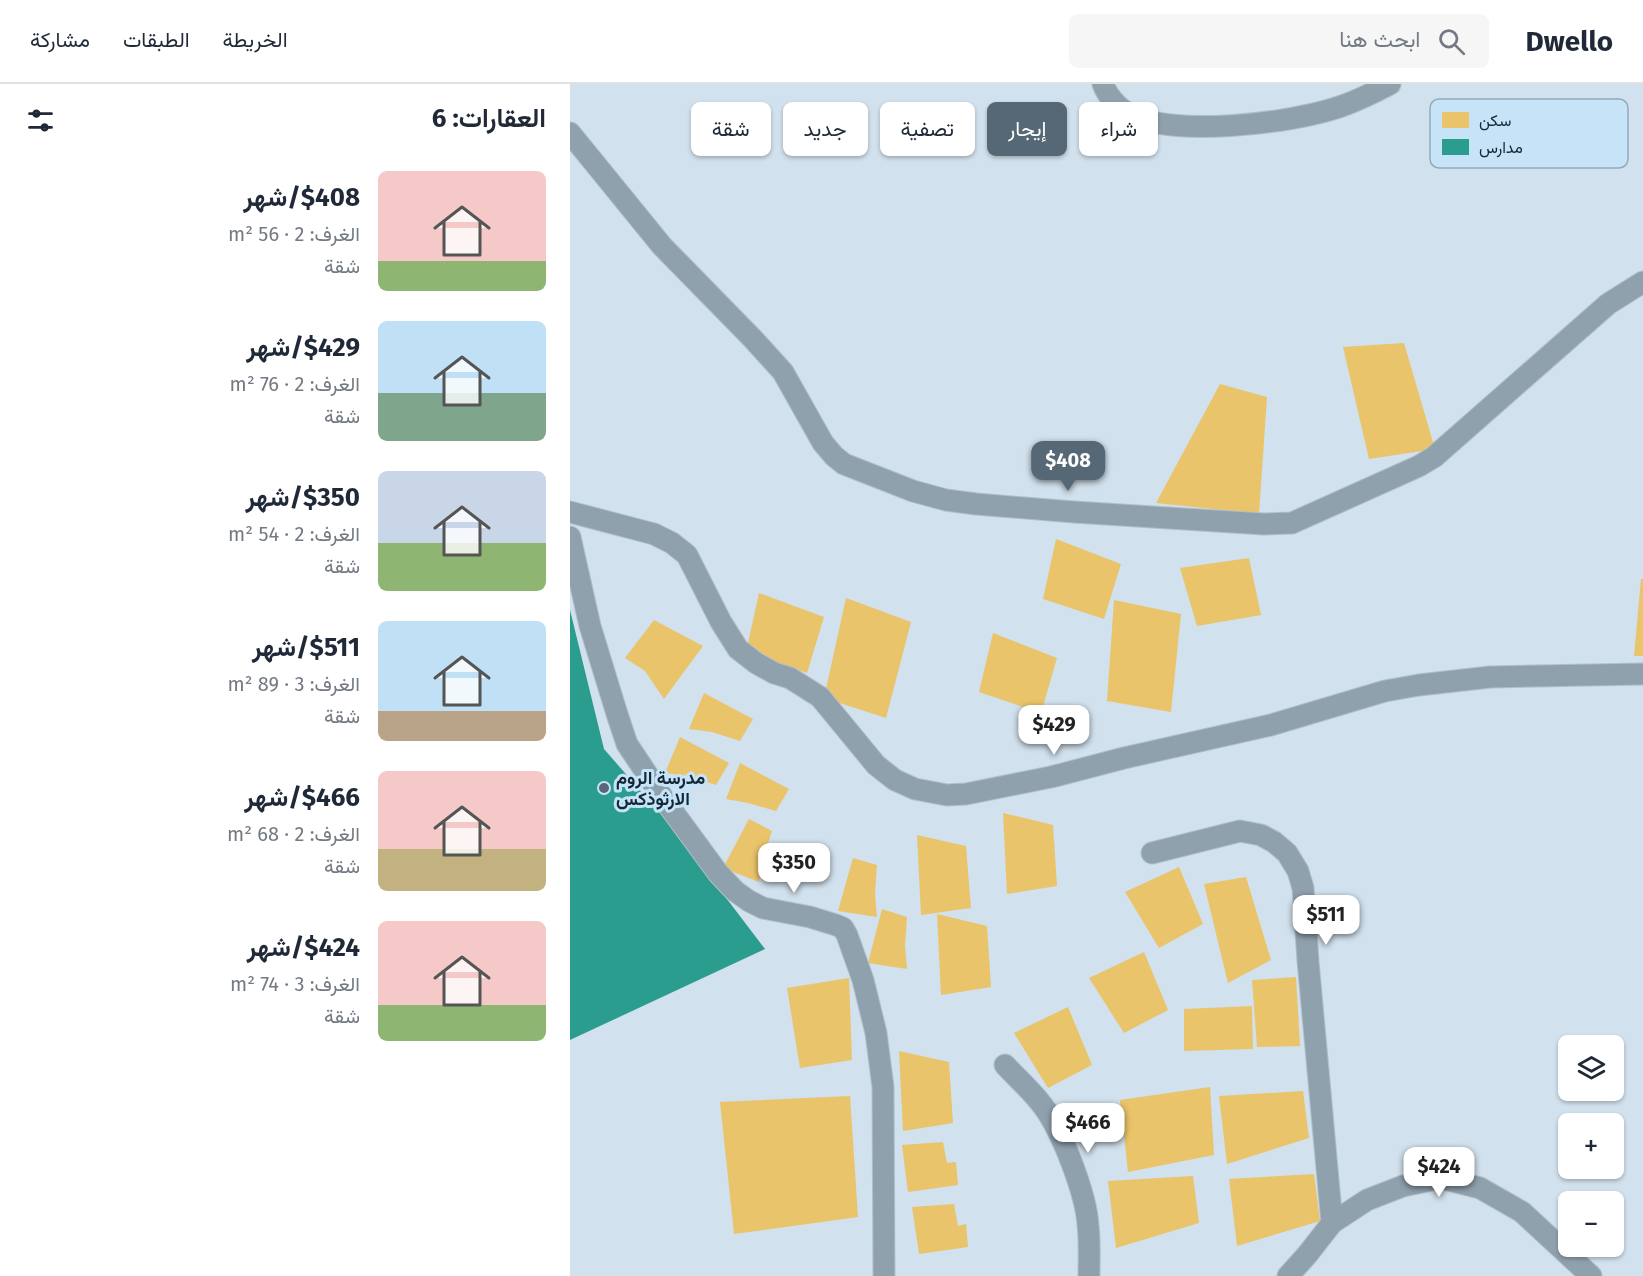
<!DOCTYPE html>
<html lang="ar">
<meta charset="utf-8">
<style>
:root{--surface:#fff;--page:#f6f6f7;--text:#1f2937;--muted:#747a83;--line:#e0e1e3;--accent:#566875}
body{margin:0;font-family:"Fira Sans",Vazirmatn,sans-serif;background:var(--page);color:var(--text);direction:rtl;height:100vh;display:flex;flex-direction:column;font-size:22px;white-space:nowrap}
*{box-sizing:border-box;margin:0}
p{font-size:20px;color:var(--muted)}
.icon{flex:none;width:33px;height:33px;fill:none;stroke:currentColor;stroke-width:2;stroke-linecap:round;stroke-linejoin:round}
.map{position:relative;flex:1;overflow:hidden;direction:ltr}
.panel{display:flex;flex-direction:column;background:var(--surface);width:570px}
.panel>*{flex:none}
.guide{position:absolute;left:18px;top:18px;width:570px;height:54px;direction:rtl;display:flex;gap:12px}
.fabs{position:absolute;left:988px;top:951px;display:grid;gap:12px}
.fabs a{display:grid;place-items:center;width:66px;height:66px;border-radius:9px;background:var(--surface);box-shadow:0 2px 4px #0004;font-size:30px}
.price{position:absolute;translate:-50% -51px;padding:0 14px;border-radius:12px;background:#fff;color:#222;font-size:20px;line-height:39px;filter:drop-shadow(0 2px 3px #0008)}
.price::after{content:'';position:absolute;left:50%;top:36px;width:18px;height:14px;margin-left:-9px;background:inherit;clip-path:polygon(0 0,100% 0,50% 100%)}
.price.on{background:var(--accent);color:#fff}
ul{padding:0;list-style:none}
li{display:flex;align-items:center;gap:18px;height:150px;padding:0 24px}
li span{display:grid;place-items:center;flex:none;width:168px;height:120px;border-radius:9px;color:#555}
li>.icon{margin-inline-start:auto}
span .icon{width:72px;height:72px;fill:#fffc;stroke-width:1}
li b{font-size:26px}
h2{display:flex;justify-content:space-between;align-items:center;height:72px;padding:0 24px;font-size:26px}
.chip{padding:0 21px;border-radius:9px;background:var(--surface);box-shadow:0 2px 4px #0004;font-size:21px;line-height:54px}
.chip.on{background:var(--accent);color:#fff}
header{display:flex;align-items:center;gap:36px;box-sizing:border-box;height:84px;padding:0 30px;background:var(--surface);border-bottom:2px solid var(--line)}
header strong{font-size:28px}
nav{display:flex;gap:33px;margin-inline-start:auto;font-size:21px}
.search{width:420px;height:54px;background:var(--page);display:flex;align-items:center;gap:15px;box-sizing:border-box;padding:0 21px;border-radius:9px;color:var(--muted);font-size:22px}
main{display:flex;flex:1;min-height:0}
.map>svg:first-child{display:block}
.homes{fill:#e9c46a}
.schools{fill:#2a9d8f}
.lines{fill:none;stroke-linecap:round;stroke-linejoin:round}
.street-casing{stroke:#b1bfc9;stroke-width:23}
.street{stroke:#90a1ae;stroke-width:21}
.poi-dot{fill:#566875;stroke:#c6e3f8;stroke-width:2}
.labels{text-anchor:middle;dominant-baseline:central;stroke-width:6;stroke-linejoin:round;paint-order:stroke}
.poi-label{font-size:18px;font-weight:bold;fill:#142734;stroke:#c6e3f8;text-anchor:start}
.key{fill:#c6e3f8;stroke:#91abbd;stroke-width:1.5}
.key-label{font-size:16px;fill:#142734}
</style>
<header>
<strong>Dwello</strong>
<div class="search"><svg class="icon" aria-label="search" viewBox="0 0 24 24"><circle cx="10" cy="10" r="6"/><path d="M15 15l6 6"/></svg>ابحث هنا</div>
<nav><a>الخريطة</a><a>الطبقات</a><a>مشاركة</a></nav>
</header>
<main>
<div class="map">
<svg width="1073" height="1192" viewBox="0 0 1073 1192">
<rect width="100%" height="100%" fill="#d1e1ed"/>
<path class="homes" d="M834,259l31,106 -66,10 -26,-112z
M650,300l47,13 -8,117 -103,-11z
M486,455l65,25 -17,55 -61,-20z
M679,474l12,57 -64,11 -17,-58z
M1071,495h2v77h-9z
M189,509l65,24 -17,56 -61,-21z
M276,514l65,24 -25,96 -62,-20z
M544,516l67,14 -10,98 -64,-11z
M84,536l49,26 -39,53 -19,-28 -20,-13z
M423,549l64,25 -16,55 -62,-21z
M134,609l49,26 -13,22 -28,-9 -23,-3z
M0,612l10,24 -10,3z
M110,653l49,26 -13,22 -28,-9 -23,-3z
M170,679l49,26 -13,22 -28,-8 -22,-4z
M0,711l8,23 26,12 24,-9 31,101 -89,22z
M433,729l50,12 4,61 -50,8z
M179,735l23,12 -9,28 -4,23 -36,-14z
M347,751l49,11 5,62 -50,7z
M283,774l24,7 -2,29 2,23 -39,-6z
M609,783l24,57 -44,24 -34,-56z
M676,793l25,83 -43,23 -24,-99z
M312,825l25,8 -2,29 2,23 -39,-6z
M367,830l50,12 4,61 -50,8z
M574,868l24,58 -44,23 -35,-55z
M726,893l4,69 -43,1 -5,-67z
M279,894l3,82 -52,8 -13,-80z
M682,922l1,43 -69,2v-42z
M498,923l24,58 -44,23 -34,-55z
M329,967l50,11 4,61 -50,8z
M640,1003l4,68 -86,17 -8,-72z
M733,1007l6,47 -82,26 -8,-68z
M280,1012l8,121 -124,17 -14,-132z
M373,1058l4,21 9,-1 2,23 -50,7 -6,-47z
M744,1090l6,47 -83,25 -8,-67z
M623,1092l6,47 -83,25 -8,-67z
M384,1120l4,22 8,-2 2,23 -49,7 -7,-47z"/>
<path class="schools" d="M0,526l34,139 69,79 92,121 -195,91z"/>
<g class="lines">
<g class="street-casing">
<path id="street" d="M533,0c4,11 13,22 23,28 43,27 166,11 213,-5 18,-6 34,-14 51,-23
M0,49l92,113 91,93 30,33 40,71 11,13 10,8 69,27 33,9 30,4 98,8 190,12 28,-1 127,-57 15,-9 174,-153 35,-22
M0,428l84,22 18,9 15,12 34,67 17,27 18,14 18,10 16,5 30,19 56,68 19,15 20,9 32,6 19,-1 85,-17 73,-19 147,-33 114,-34 34,-6 71,-8 153,-3
M0,453l20,89 27,88 10,30 36,54 55,75 17,18 14,10 14,7 47,9 26,8 7,3 4,7 16,45 13,53 7,54 1,189
M582,769l88,-22 21,4 13,7 13,11 11,18 5,17 5,73 24,262
M435,981c13,14 27,26 38,41 19,25 43,88 45,119 2,17 1,34 1,51
M718,1192l19,-21 25,-32 35,-23 36,-14 38,-8 39,10 42,24 69,64"/>
</g>
<use href="#street" class="street"/>
</g>
<circle class="poi-dot" cx="34" cy="704" r="6"/>
<g class="labels">
<g class="poi-label">
<text x="46" y="694">مدرسة الروم<tspan x="46" dy="21">الارثوذكس</tspan></text>
</g>
</g>
<rect x="860" y="15" width="198" height="69" rx="9" class="key"/>
<rect x="872" y="28" width="27" height="16" fill="#e9c46a"/>
<rect x="872" y="55" width="27" height="16" fill="#2a9d8f"/>
<g class="key-label">
<text x="909" y="42">سكن</text>
<text x="909" y="69">مدارس</text>
</g>
</svg>
<div class="fabs">
<a><svg class="icon" aria-label="layers" viewBox="0 0 24 24"><path d="M12 4l9 5-9 5-9-5zM3 14l9 5 9-5"/></svg></a>
<a>+</a>
<a>−</a>
</div>
<b class="price on" style="left:498px;top:408px">$408</b>
<b class="price" style="left:484px;top:672px">$429</b>
<b class="price" style="left:224px;top:810px">$350</b>
<b class="price" style="left:756px;top:862px">$511</b>
<b class="price" style="left:518px;top:1070px">$466</b>
<b class="price" style="left:869px;top:1114px">$424</b>
<div class="guide">
<a class="chip">شراء</a>
<a class="chip on">إيجار</a>
<a class="chip">تصفية</a>
<a class="chip">جديد</a>
<a class="chip">شقة</a>
</div>
</div>
<section class="panel">
<h2>العقارات: 6<svg class="icon" aria-label="filters" viewBox="0 0 24 24"><path d="M4 7h16M4 17h16"/><circle cx="9" cy="7" r="2"/><circle cx="15" cy="17" r="2"/></svg></h2>
<ul>
<li><span style="background:linear-gradient(#f6c9c9 75%,#8fb573 0)"><svg class="icon" aria-label="home" viewBox="0 0 24 24"><path d="M3 11l9-7 9 7M6 9v11h12V9"/></svg></span><div><b>$408/شهر</b><p>الغرف: 2 · 56 m²</p><p>شقة</p></div></li>
<li><span style="background:linear-gradient(#bfe0f5 60%,#7fa58c 0)"><svg class="icon" aria-label="home" viewBox="0 0 24 24"><path d="M3 11l9-7 9 7M6 9v11h12V9"/></svg></span><div><b>$429/شهر</b><p>الغرف: 2 · 76 m²</p><p>شقة</p></div></li>
<li><span style="background:linear-gradient(#c9d6e8 60%,#8fb573 0)"><svg class="icon" aria-label="home" viewBox="0 0 24 24"><path d="M3 11l9-7 9 7M6 9v11h12V9"/></svg></span><div><b>$350/شهر</b><p>الغرف: 2 · 54 m²</p><p>شقة</p></div></li>
<li><span style="background:linear-gradient(#bfe0f5 75%,#b9a48a 0)"><svg class="icon" aria-label="home" viewBox="0 0 24 24"><path d="M3 11l9-7 9 7M6 9v11h12V9"/></svg></span><div><b>$511/شهر</b><p>الغرف: 3 · 89 m²</p><p>شقة</p></div></li>
<li><span style="background:linear-gradient(#f6c9c9 65%,#c2b280 0)"><svg class="icon" aria-label="home" viewBox="0 0 24 24"><path d="M3 11l9-7 9 7M6 9v11h12V9"/></svg></span><div><b>$466/شهر</b><p>الغرف: 2 · 68 m²</p><p>شقة</p></div></li>
<li><span style="background:linear-gradient(#f6c9c9 70%,#8fb573 0)"><svg class="icon" aria-label="home" viewBox="0 0 24 24"><path d="M3 11l9-7 9 7M6 9v11h12V9"/></svg></span><div><b>$424/شهر</b><p>الغرف: 3 · 74 m²</p><p>شقة</p></div></li>
</ul>
</section>
</main>
